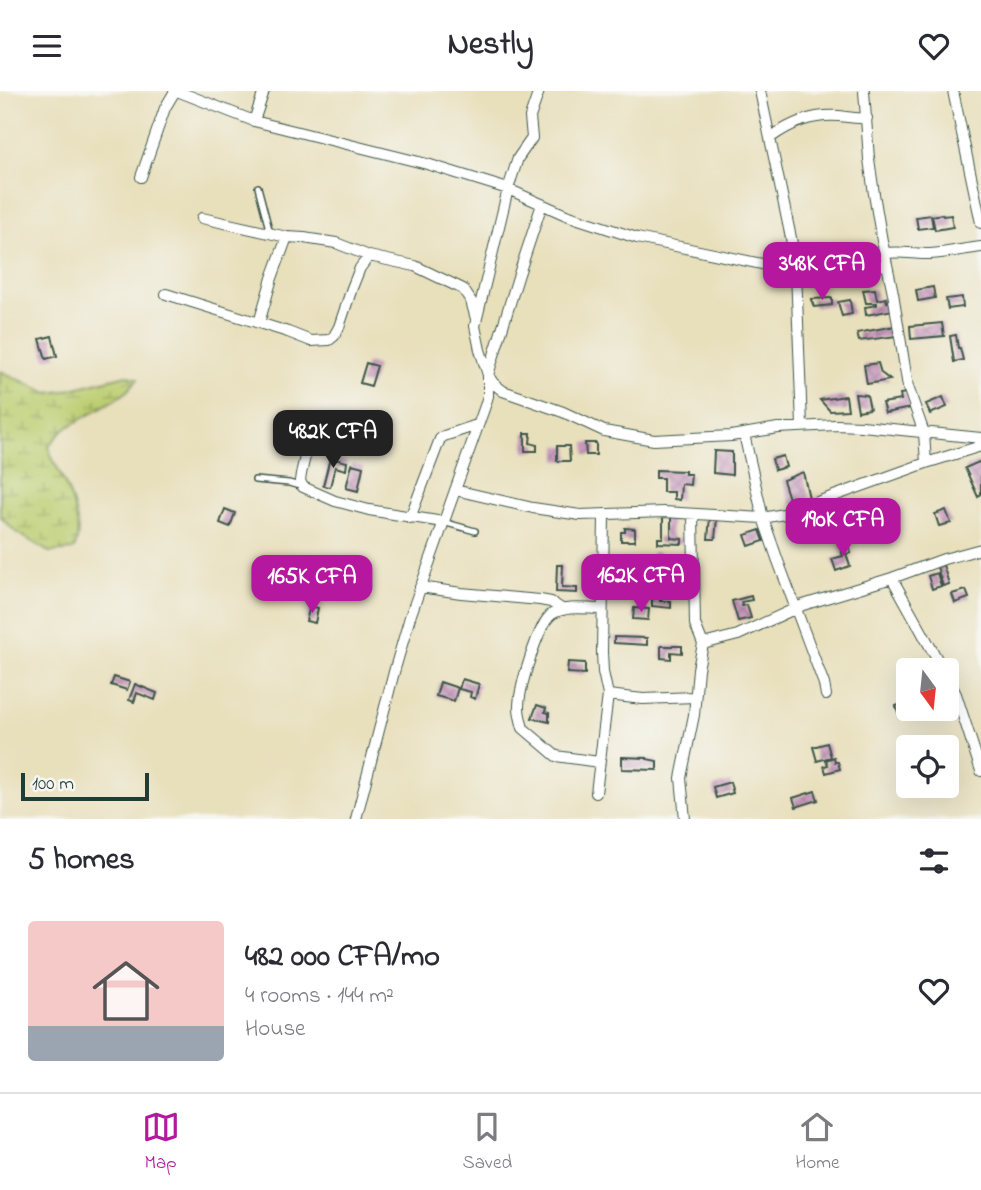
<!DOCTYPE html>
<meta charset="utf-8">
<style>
:root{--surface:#fff;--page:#f7f7f7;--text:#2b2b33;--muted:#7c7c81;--line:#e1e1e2;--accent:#b5179e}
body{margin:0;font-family:"Indie Flower",sans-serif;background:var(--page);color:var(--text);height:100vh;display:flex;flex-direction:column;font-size:26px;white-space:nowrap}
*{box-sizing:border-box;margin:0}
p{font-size:23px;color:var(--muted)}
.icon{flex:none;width:38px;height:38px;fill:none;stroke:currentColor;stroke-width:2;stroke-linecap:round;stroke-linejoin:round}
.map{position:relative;height:728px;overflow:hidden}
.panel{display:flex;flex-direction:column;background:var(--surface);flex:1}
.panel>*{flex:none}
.needle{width:46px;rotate:165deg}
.tools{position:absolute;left:896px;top:567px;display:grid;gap:14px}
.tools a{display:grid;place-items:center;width:63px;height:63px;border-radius:7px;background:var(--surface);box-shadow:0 7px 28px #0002;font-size:35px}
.scale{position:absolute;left:21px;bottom:18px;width:128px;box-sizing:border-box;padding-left:7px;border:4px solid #1f3d34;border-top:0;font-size:19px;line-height:24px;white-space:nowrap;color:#1f3d34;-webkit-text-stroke:5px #f6f6f2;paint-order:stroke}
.price{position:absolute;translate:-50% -60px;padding:0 16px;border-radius:14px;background:var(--accent);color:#fff;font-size:23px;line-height:46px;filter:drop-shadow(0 2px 4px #0008)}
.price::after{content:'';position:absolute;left:50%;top:42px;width:21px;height:16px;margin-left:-10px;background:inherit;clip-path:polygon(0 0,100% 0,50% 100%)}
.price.selected{background:#222;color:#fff}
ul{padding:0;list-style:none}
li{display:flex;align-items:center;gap:21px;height:175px;padding:0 28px}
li+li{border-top:2px solid var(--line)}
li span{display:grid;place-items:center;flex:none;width:196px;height:140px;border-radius:7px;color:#555}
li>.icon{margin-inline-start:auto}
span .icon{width:84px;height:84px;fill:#fffc;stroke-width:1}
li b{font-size:30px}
h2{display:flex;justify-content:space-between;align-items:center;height:84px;padding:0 28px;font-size:30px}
header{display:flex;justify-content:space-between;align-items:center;height:91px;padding:0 28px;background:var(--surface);font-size:32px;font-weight:700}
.dock{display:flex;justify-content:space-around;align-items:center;height:98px;border-top:2px solid var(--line);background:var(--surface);font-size:19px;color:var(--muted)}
.dock a{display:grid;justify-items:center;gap:4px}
.dock .selected{color:var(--accent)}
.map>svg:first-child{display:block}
.wetland{fill:url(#wetland-marsh);stroke:#6e8552;stroke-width:2}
.building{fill:url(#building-cross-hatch)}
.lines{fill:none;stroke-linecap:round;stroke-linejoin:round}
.service-casing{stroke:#3d5548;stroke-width:8}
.minor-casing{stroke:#3d5548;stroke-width:12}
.service{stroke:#fff;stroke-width:5}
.minor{stroke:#fff;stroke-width:10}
</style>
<header><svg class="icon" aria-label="menu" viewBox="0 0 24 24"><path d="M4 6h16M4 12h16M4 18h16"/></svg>Nestly<svg class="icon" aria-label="heart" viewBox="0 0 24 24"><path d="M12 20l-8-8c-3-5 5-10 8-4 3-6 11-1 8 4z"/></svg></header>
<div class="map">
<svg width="981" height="728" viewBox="0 0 981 728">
<defs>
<pattern id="wetland-marsh" width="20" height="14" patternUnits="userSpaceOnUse" patternTransform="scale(1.75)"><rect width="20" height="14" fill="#bccd70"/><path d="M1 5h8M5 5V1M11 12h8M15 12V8" fill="none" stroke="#98a85d"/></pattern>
<pattern id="building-cross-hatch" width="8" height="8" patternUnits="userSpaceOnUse" patternTransform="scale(1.75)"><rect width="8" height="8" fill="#c898bc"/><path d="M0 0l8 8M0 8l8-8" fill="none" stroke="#a27d9a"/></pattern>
</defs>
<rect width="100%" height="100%" fill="#f6f6f2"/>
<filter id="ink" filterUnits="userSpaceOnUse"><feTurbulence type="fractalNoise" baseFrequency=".0143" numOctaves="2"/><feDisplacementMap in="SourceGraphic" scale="14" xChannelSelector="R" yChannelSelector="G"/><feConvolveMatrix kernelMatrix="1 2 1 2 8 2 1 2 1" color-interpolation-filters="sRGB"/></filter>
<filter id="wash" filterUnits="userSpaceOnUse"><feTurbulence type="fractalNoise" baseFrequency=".00686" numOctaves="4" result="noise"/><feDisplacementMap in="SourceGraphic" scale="28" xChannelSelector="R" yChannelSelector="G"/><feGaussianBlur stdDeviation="1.57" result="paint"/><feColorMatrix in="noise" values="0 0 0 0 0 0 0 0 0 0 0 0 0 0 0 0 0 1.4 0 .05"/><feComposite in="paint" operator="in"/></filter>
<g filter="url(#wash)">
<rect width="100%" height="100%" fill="#e8dfbb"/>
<path class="wetland" d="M0,280l48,22 16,-2 62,-16 12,4 -14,15 -61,36 -14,16c1,10 6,17 10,25 10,19 27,60 14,79l-24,2 -33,-20 -16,-16z"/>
<g id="blocks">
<path class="building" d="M942,123l1,2 8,-1 2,12 -18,3 -3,-14z
M931,124l2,12 -15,2 -2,-12z
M933,196l2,11 -17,3 -2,-11z
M875,198l2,11 9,-2 1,4 4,-1 2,9 -27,5 -1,-8 12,-2v-2h-11l-3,-13z
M962,206l1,10 -15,2 -2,-10z
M832,207v7l-18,2 -3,-8z
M850,209l2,14 -10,2 -4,-14z
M942,232l2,13 -33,3 -1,-13z
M895,235l2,10 -38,5 -2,-8z
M956,244l2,13h2l3,12 -9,2 -4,-26z
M52,245l5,20 -11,3 -6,-20z
M366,272l11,3 -6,20 -11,-3z
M878,272l3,10 9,7 -23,4 -3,-19z
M906,302l5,15 -26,5 -3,-10 19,-3 -1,-6z
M855,303l12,1 3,14 -12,2z
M846,305l2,14 -18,1 -10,-11z
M943,306l4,10 -17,7 -4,-10z
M525,342h6l-1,10 7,2v6h-12z
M585,352h11v12h-10z
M557,355h12l1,15h-13z
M714,360l18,1v23l-19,-2z
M783,365l3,11 -11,3 -3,-11z
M330,367l17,4 -1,8 -11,-3 -5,20 -7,-1z
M981,370v33l-3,3 -13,-29z
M352,373l11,3 -5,24 -12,-3z
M656,379l29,1v3h6l-1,11 -9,-1 -1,16 -6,-1v-7h-11v-14h-7z
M803,381l6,26 -18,7 -8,-25z
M888,417l5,15 -9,3 -3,-16z
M225,418l10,4 -5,14 -10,-4z
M946,419l5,13 -12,3 -4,-12z
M663,426h8v21l11,1v5l-24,-1v-5h5z
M710,426l7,1 -2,21h-7z
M625,437l10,1v12h-14v-9h4z
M760,439l4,11 -15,5 -4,-11z
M848,451l3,11 -5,1 4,12 -14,5 -4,-12 11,-3 -4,-12z
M652,461l7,1 -1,8 8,1v6l-14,-1z
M557,474h6l-1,22 15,1v5l-21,-1z
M943,474l6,19 -6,2 -6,-19z
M636,477l14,1 -1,12h-14z
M937,482l4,13 -9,3 -4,-13z
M966,499l3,8 -14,5 -3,-9z
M652,504h8v6h11v7l-19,-2z
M751,505l1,4 -11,2 1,4 5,-1 4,13 -13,3 -6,-20z
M310,515l8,2 -3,15 -9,-2z
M634,517l15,1 -1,11 -15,-1z
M614,546l33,1v7l-33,-2z
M661,555h21v7l-11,-1v7l-10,-1z
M568,571l17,1v11l-18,-1z
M114,586l16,5 -3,8 -16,-5z
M462,588l17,5 -4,15 -5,-2 1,-5 -12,-3z
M440,591l18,6 -4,13 -18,-5z
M135,593l22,9 -2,7 -18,-7 -3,9 -5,-2z
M907,612l4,12 -11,3 -4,-12z
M537,614l9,3 -1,4 4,1v9l-17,-4z
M827,652l4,14 -14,4 -4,-14z
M622,666l25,1v1l10,2v9l-35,-1z
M834,666l1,5h3l2,7 -14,4 -2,-7 4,-1 -2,-5z
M730,691l3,11 -17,5 -3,-11z
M815,700l3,9 -22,7 -3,-9z"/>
</g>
</g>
<g filter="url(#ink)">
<use href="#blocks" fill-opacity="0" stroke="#3d5548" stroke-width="2"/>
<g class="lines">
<g class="service-casing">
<path id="service" d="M258,96l12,46
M255,389l34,3 14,4
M443,431l32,9"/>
</g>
<g class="minor-casing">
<path id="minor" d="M177,0l77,30 173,43 81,25 58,26 71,23 159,33 91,-6
M539,0l-9,26 2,21 -14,20 -10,31 -33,137 5,24 8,25 5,8 10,8 60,21 41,19 50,9 77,-4 47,-8 58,-3 26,1 119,12
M760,0l31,147 5,33 6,155
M864,0l5,68 5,35 8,47 11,52 15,94 16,46 2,30
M953,0l28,132
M254,30l10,-30
M770,47c21,-15 42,-24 69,-22 9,1 18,3 28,2
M141,86l24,-69 10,-17
M202,127l85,19 17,1 32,5 33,13 46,10 48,23 8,12 5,18
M885,162c15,-2 30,1 45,1 17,-1 34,-5 51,-7
M166,203l122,38 23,9 18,-1 5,-4 5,-9 13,-39 8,-20 9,-12
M259,232l13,-45 15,-41
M313,330l-12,53 -1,7 3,6 32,14 34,9 74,12
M744,343l19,84 15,43 46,123 2,11
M455,399l78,18 47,7 84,-3 99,6 21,-4 142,-51 55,-17
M410,427l30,-79 4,-3 33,-11
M892,487l51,92
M420,496l41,6 79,7 11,2 12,8
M703,553l35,-9 65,-30 89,-27 52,-19 37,-10
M947,586l9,17 25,77
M608,604l35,4 52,-2
M599,671l-43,-6 -33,-28c-2,-7 -4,-14 -4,-21 0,-18 19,-83 33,-93 14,-9 34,-5 49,-5
M596,702l12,-98 -5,-23 -1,-20 2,-137
M356,728l38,-147 16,-55 75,-211 3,-10v-21l30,-98 24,-73
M685,728l-4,-41 13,-63 4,-46 5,-25 -8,-20 -2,-110"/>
</g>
<use href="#service" class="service"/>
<use href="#minor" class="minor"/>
</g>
</g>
</svg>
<div class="tools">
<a><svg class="needle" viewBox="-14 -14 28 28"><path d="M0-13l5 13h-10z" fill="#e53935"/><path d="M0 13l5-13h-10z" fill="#7c7c81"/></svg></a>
<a><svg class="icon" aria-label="locate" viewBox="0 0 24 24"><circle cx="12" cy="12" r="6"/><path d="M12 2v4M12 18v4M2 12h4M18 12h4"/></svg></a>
</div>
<div class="scale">100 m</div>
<b class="price" style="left:822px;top:211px">348K CFA</b>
<b class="price selected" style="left:333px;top:379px">482K CFA</b>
<b class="price" style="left:843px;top:467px">190K CFA</b>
<b class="price" style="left:641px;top:523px">162K CFA</b>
<b class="price" style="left:312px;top:524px">165K CFA</b>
</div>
<section class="panel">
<h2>5 homes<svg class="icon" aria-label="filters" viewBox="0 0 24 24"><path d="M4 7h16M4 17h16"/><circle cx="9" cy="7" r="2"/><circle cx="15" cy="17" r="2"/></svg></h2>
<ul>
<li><span style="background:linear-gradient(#f6c9c9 75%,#9aa5b1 0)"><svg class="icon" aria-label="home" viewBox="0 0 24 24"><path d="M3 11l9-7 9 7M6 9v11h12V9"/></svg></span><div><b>482 000 CFA/mo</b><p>4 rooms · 144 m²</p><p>House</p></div><svg class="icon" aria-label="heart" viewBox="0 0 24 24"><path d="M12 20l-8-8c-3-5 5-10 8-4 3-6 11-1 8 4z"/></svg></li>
</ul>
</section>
<nav class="dock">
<a class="selected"><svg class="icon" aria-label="map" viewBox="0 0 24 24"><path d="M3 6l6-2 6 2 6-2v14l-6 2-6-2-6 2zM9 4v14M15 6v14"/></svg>Map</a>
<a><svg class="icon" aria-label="saved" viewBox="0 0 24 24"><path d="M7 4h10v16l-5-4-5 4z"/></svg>Saved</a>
<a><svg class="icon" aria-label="home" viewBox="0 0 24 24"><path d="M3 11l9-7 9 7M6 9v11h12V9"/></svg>Home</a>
</nav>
